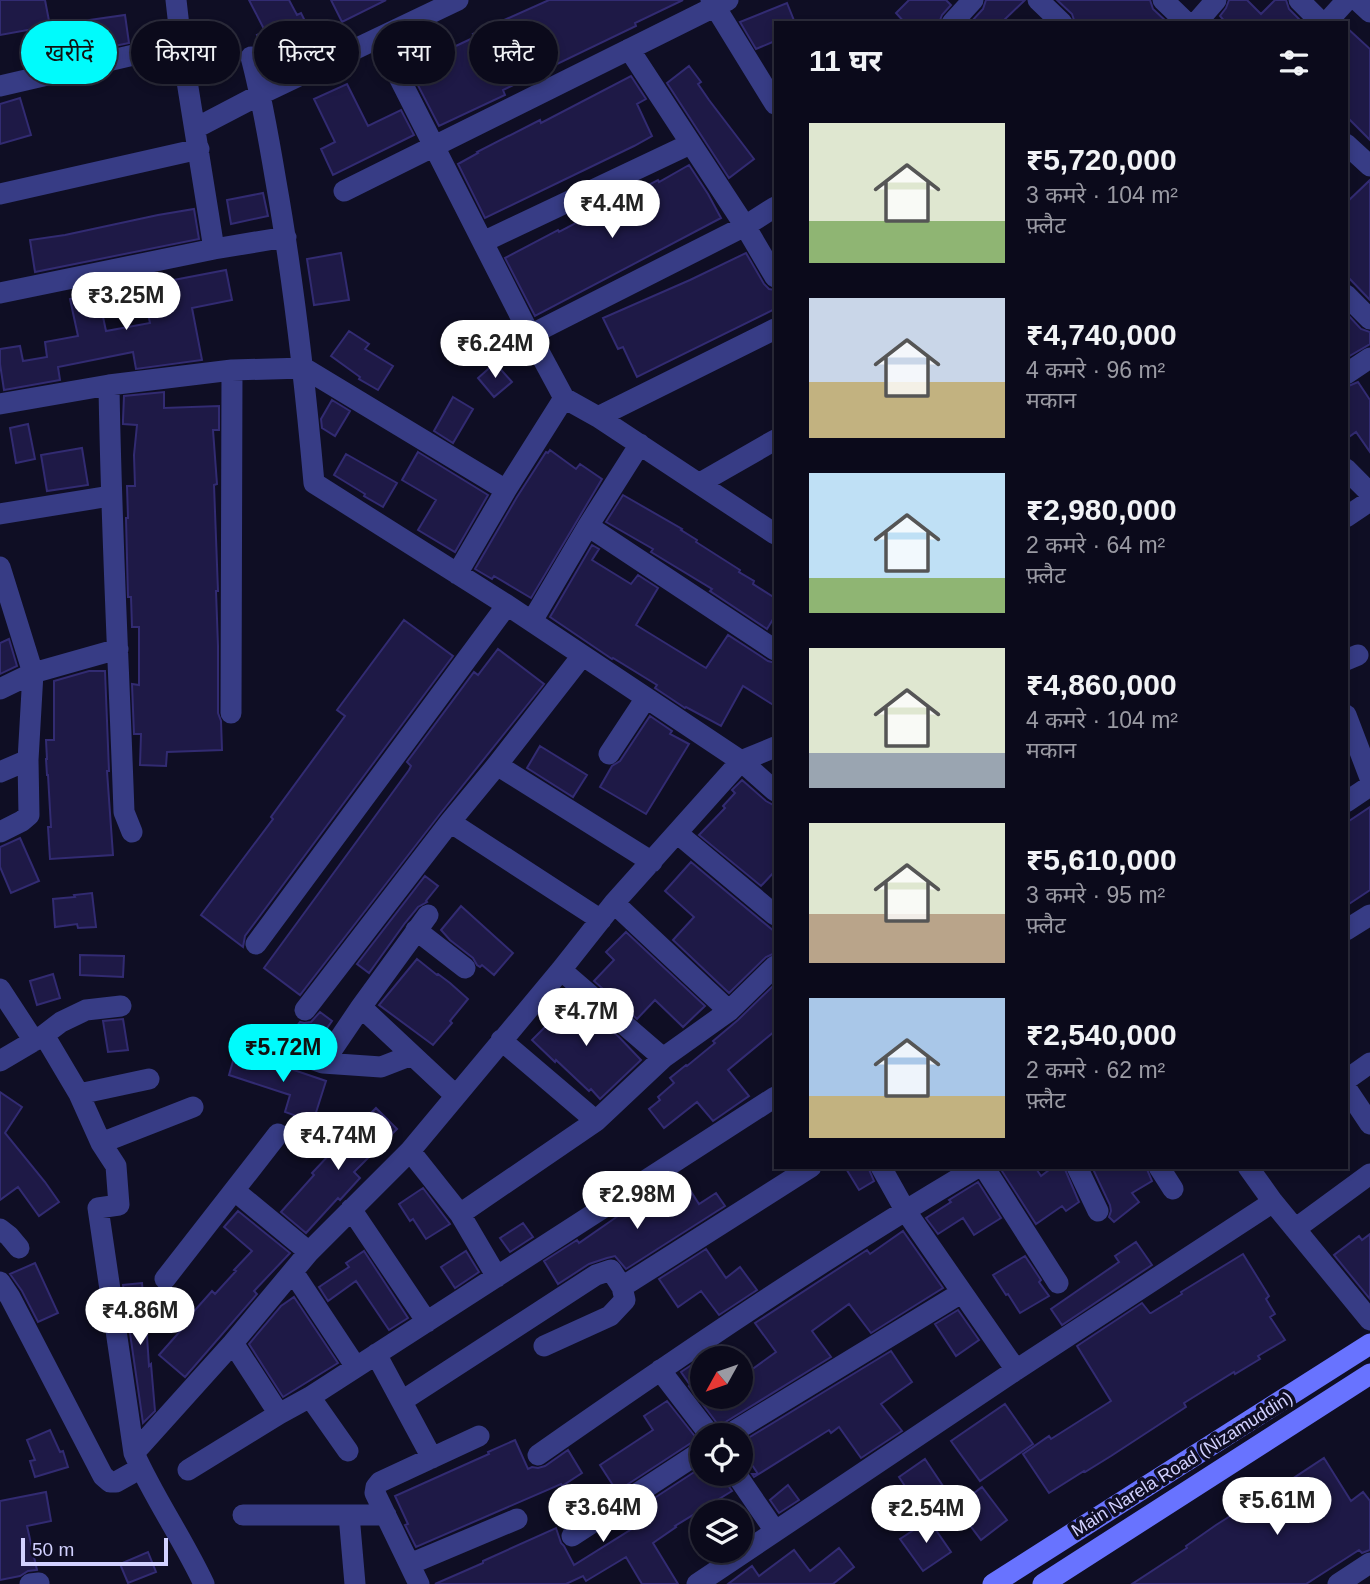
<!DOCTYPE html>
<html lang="hi">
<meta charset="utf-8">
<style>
:root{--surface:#0b0a1b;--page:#141324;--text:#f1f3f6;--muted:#9a9aa3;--line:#2b2b3a;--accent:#00fbfc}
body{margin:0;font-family:Helvetica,"Noto Sans Devanagari",sans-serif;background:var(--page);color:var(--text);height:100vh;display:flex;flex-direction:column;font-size:26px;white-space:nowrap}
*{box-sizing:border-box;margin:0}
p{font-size:23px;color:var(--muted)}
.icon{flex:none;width:38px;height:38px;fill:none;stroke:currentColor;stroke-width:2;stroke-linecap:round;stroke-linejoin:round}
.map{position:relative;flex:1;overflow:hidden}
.details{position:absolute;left:774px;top:21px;width:574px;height:1148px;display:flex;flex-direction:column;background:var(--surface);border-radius:0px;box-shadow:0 4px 10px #0003,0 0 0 2px var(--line)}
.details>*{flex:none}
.guide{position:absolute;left:21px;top:21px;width:648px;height:63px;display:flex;gap:14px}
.needle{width:46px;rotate:230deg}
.tools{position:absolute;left:690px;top:1346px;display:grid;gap:14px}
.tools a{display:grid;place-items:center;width:63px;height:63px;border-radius:50%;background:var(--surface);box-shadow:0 4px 10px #0003,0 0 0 2px var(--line);font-size:35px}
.scale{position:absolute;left:21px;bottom:18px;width:147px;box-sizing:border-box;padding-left:7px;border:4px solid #d2d1ff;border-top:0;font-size:19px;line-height:24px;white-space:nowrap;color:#d2d1ff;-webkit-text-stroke:5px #0f0e24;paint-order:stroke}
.price{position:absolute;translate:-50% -60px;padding:0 16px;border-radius:24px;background:#fff;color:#222;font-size:23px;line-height:46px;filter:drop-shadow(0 2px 4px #0008)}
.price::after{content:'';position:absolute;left:50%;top:42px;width:21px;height:16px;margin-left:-10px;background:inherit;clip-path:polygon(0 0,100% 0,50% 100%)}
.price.selected{background:var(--accent);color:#111}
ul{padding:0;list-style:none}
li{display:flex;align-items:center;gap:21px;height:175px;padding:0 35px}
li span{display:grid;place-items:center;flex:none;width:196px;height:140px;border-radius:0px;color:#555}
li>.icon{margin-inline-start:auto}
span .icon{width:84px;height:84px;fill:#fffc;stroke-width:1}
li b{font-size:30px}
h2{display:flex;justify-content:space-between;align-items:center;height:84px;padding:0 35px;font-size:30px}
.pill{padding:0 24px;border-radius:32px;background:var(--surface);box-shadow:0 4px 10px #0003,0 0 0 2px var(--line);font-size:24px;line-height:63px}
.pill.selected{background:var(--accent);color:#111}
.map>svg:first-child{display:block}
.building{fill:#1e1946;stroke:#322b72;stroke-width:2}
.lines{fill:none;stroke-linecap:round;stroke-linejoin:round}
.street{stroke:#373c85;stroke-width:21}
.secondary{stroke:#6873ff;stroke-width:21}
.labels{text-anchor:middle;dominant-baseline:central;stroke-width:7;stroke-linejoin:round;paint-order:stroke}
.street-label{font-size:18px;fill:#d2d1ff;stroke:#0f0e24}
</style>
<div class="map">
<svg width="1370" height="1584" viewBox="0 0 1370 1584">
<rect width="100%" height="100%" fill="#0f0e24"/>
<path class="building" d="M0,0h45l5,26 -50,9z
M249,0h40l8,15 4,-2 12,24 -44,22 -12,-24 8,-4z
M331,0h55l-44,22z
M549,0h134l-48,23 1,3 -133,64 2,5 -66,31 -30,-58 66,-31 -2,-3z
M909,0h37l5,5 -9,10 -3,8h-34l-9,-10z
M986,0h39l-24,23h-31l13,-14z
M1057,0h93l3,9 15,14h-93l-3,-9z
M1229,0h18l14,14 14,-14h11l3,9 14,14h-77l-6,-7 6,-8z
M787,3l8,20h-20v18l-19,8 -16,-27z
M125,15l4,28 -29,6 -35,5 -4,-30z
M1346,27l24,22v91l-24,-24z
M689,66l12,16 -3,2 11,16 45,59 -25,19 -62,-95z
M631,76l15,23 -9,5 15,32 -18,10 -149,72 -27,-54 20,-11 -1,-1 63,-32 1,3z
M347,84l21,42 33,-16 13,25 -81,40 -12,-26 14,-7 -21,-43z
M20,98l11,37 -31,9v-40z
M689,165l19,29 13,24 -186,98 -30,-58 53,-28 1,2 66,-35 33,-17 1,2z
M1370,180v120l-24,-25v-72z
M263,193l5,23 -37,8 -4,-24z
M194,209l5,30 -164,33 -5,-32 35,-5 93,-20z
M341,253l8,47 -35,5 -7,-46z
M746,253l18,31 5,5 6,1v19l-138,68 -14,-30 -5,2 -15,-31 87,-38z
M226,270l6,30 -40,8 10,52 -66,9 -3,-17 -75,15 2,13 -56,10 -4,-26v-15l20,-3 3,15 24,-4 -2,-15 33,-6 -8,-37 28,-6 8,38 44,-8 -8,-37z
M1347,314l14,15 9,3v12l-24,14z
M349,331l20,13 -4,5 28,17 -15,24 -19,-11 1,-2 -29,-21z
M495,363l17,19 -18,15 -16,-19z
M1358,382l12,18v52l-14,-20 -10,7v-52z
M164,392v16l55,-2v24h-6l4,54 -3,1 4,106h-2l2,55v67l3,8 1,29 -55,2 -1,14 -26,-1 1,-31h-7l-2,-50 7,1v-58h-7l-1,-30h-3l-2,-79h2l-1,-32h8l-1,-31 3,-30 -14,-1v-4l1,-24z
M453,397l20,12 -20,34 -19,-12z
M332,400l18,11 -15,25 -13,-8 -1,-9z
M28,424l7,35 -19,4 -6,-35z
M82,448l6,37 -41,6 -6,-36z
M550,450l26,19 4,-5 22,15 -71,119 -37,-22 -2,3 -17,-10 42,-72 29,-45 2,1z
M418,452l70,43 -33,57 -37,-22 18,-30 -34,-20z
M346,454l51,29 -14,24 -19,-11 1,-2 -31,-19z
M623,495l59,34 -1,1 16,10 -1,2 44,28 -1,2 15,9 -1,3 22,14v18l-8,13 -57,-38 2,-2 -61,-37 2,-3 -47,-27z
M592,545l7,4 -7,11 39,24 7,-9 20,13 -22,37 70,43 22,-33 40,26 7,2v43l-32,-20 -22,40 -35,-19 -1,1 -30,-20 2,-3 -44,-27 -1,1 -62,-42z
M404,620l49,36 -208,280 -2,11 -42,-32 72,-96 -2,-2 74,-101 -8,-6z
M9,639l8,27 -17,8v-31z
M498,649l46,35 -104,130 -140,181 -36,-27 145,-198 2,-4 -4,-4 67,-90 4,3z
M89,671h16l4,100h-2l6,84 -63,4 -2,-32h3l-3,-52h-1l-1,-16h1l-1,-19h8v-59z
M650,716l22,15 -2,3 19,10 -43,70 -46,-27 12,-21 8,-5z
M540,746l47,29 -14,22 -46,-29z
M742,780l24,21 9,5v65l-14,15 -62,-51 26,-27 -2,-2 12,-13 -3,-3z
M1370,807v83l-24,16v-83z
M20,838l19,43 -28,12 -11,-26v-20z
M691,862l84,70v21l-9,4 -37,36 -56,-53 21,-23 -29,-26z
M425,876l13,10 -12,15 1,1 -9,5 -13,16 -36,50 -12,-9z
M92,893l4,34 -18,1 -1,-4 -22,3 -2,-28 22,-2 -1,-2z
M461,906l52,47 -19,22 -12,-10 -2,2 -3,-2 -4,-7 -23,-18 -9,-10z
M626,932l79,74 -22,21 -28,-27 -18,19 -43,-38 20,-21 -8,-8z
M80,955l44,1 -1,21 -43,-2z
M417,959l20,16 1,-1 12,9 18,16 -18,22 2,2 -19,22 -54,-40z
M53,974l7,24 -23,7 -7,-24z
M775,984v47l-47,39 21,26 -36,25 -16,-19 -33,26 -15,-19 11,-9 -2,-3 16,-14 -4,-5 16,-13 1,1 28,-23 -2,-2 25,-21z
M570,995l49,42 22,23 -41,39 -9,-10 -2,2 -33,-31 -1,2 -23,-22 24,-24 -3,-4z
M320,1012l12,9 -17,24 -21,-15 6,-8 4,1 7,-1z
M123,1019l5,31 -20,2 -5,-31z
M235,1054l53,14 38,13 -13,41 -28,-10 5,-17 -61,-20z
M0,1092l22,15 -17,26 40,49 14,20 -20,14 -21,-29 -18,13z
M376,1108l21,21 -43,43 6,6 -20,22 -2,-2 -32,35 -25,-21 33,-37 -2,-2 17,-18h5l23,-23 -2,-3z
M845,1167h23l6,14 -15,9z
M1035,1167l6,9 12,-9h11l15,35 -13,9 -4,-5 -26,18 -36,-56z
M1092,1167h54l6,14 -20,12 7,9 -25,20 -5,-5 2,-6 -1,-6z
M681,1176l18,28 17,-11 9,13 -99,63 -11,-13 -8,2 -18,6 -31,20 -14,-23 33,-21 2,3 49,-34 3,4 34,-22 -2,-3z
M978,1182l23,36 -27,17 -11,-17 -25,16 -12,-16 25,-16 -2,-2z
M423,1188l27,36 -24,15 -13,-20 -3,2 -11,-17z
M238,1211l52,42 -36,38 3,3 -72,83 -26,-22 31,-35 -2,-2 24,-27 3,3 21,-23 -2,-1 18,-19 -28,-24z
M523,1223l10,14 -23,15 -10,-14z
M903,1231l40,57 -72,45 -22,-29 -37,27 19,26 -112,69 -30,-40 1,-1 -9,-13 21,-14v38h38v-18l36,-26 -21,-29 112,-73 3,4z
M1370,1234v65l-36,-44 25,-19 3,4z
M1136,1242l16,23 -90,60 -11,-16 68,-47 -4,-6z
M706,1249l20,29 14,-11 17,23 -38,25 -18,-24 -23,16 -19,-28z
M364,1251l44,67 -19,12 -33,-49 -28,20 -9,-14 30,-20 -3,-4z
M466,1251l13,21 -24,16 -14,-21z
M1243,1254l26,42 -3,3 9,15 -5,3 15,23 -27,16 2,3 -25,15 -1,-2 -50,31 2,4 -75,49 -26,16 -1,-1 -35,22 -26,-39 26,-18 2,3 60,-38 -34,-55 65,-43 8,10h1l31,-19 -1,-2z
M1025,1256l16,24 -2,2 10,14 -29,17 -12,-19 -2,1 -13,-20z
M35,1263l23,50 -20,9 -16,-31 -12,-17z
M142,1283l2,24h1l4,59 2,-2 4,47 -12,12 -20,-138z
M294,1297l44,66 -55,34 -34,-53 32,-38z
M958,1310l21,30 -23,16 -21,-32z
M891,1351l21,31 -31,22 21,27 -41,27 -22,-31 -8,6 -2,-3 -75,47 -2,-3h6l-18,-27v-4z
M667,1401l30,38 -75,49 -1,-1 -5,3 -16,-25 53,-35 -9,-14z
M1005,1404l28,40 -53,37 -29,-40z
M50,1430l10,22 3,-1 5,16 -33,10 -5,-16 5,-1 -8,-20z
M515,1440l13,29 4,-2 6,1 7,-2 23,-16 14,23 -20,13 -1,-2 -145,63 -11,-22 3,-1 -13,-28 76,-34 18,-8 -1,-2z
M1324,1458l27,43 12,-9 7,9v49l-8,3 -3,-3 -53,34h-174l55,-36 -1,-2 30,-21 27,-17 2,2z
M925,1459l26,39 -27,17 -25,-38z
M702,1467v7h21l2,7 7,10 -57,35 1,1 -23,16 25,41h-36l-16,-27 -40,24 -3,-5 -17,8h-131l48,-21v-2l73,-33 5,15 3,3 10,19 69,-43 -7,-12z
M788,1485l11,15 -20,13 -9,-13z
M982,1487l25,33 -26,20 -25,-33z
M46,1492l5,29 -24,5 10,44 -9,1 -8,5 -20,4v-79z
M929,1520l22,32 -28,19 -23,-32z
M839,1548l15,19 -21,17h-105l24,-18 7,10 35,-26 16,21z
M148,1552l8,20 -28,11 -8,-19z"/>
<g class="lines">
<path class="street" d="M176,0l5,44 33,205
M711,0l64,104
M1038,0l24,23
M1163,0l24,23
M1299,0l23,23
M1357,0l13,12
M952,23l21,-23
M1196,23l20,-23
M1326,23l21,-23
M379,38l151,297 34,63 -58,92 -49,84
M629,49l116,177 30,51
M251,57c11,41 18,83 25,125 18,101 29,200 38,301l193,122 234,156 34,30
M0,86l181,-42
M196,128l65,-34 197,-94
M1346,144l24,22
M344,191l384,-191
M0,194l199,-45
M483,242l207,-98
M0,293l214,-44 72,-12
M1346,295l24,24
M530,335l215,-109 30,-19
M1346,374l24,-16
M109,385c2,142 10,284 15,427l8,20
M564,398l34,19 177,-88
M0,404l109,-19 123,-15 72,-2 202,122
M598,417l177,117
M1346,469l24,24
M700,483l75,-43
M0,514l110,-18
M1346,517l24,-16
M588,526l187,124
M0,567l33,106 -5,87 1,55 -7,6 -22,11
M532,621l56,-95 52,-82
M582,656l-85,109 -47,57 151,98
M1346,660l12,-5
M0,689l33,-16 85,-24
M231,713l1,-343
M1346,715l24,63
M609,754l37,-56
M497,765l155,97
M0,772l28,-12
M1346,802l24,-16
M677,833l98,82
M614,903l115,108
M416,930l49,38
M1346,930l24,-15
M256,944l251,-339
M561,970l102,88
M0,989l34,52
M361,1007l94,88
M305,1010l145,-188
M44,1035l35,59 22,49 15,23 3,39 -21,3 36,245c20,45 49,86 70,131
M501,1040l95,81
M283,1049l40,14 58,4 31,-12
M0,1061l44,-26 17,-13 25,-12 35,-4
M323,1063l38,-56 67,-92
M1346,1080l24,-17
M1346,1088l24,36
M79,1094l70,-15
M101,1143l92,-36
M410,1151l50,63 37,63
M881,1167l24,43 111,160
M984,1167l74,116
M1077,1167l21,44
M1159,1167l14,22
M1248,1167l25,35 97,118
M235,1191l74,61
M351,1209l76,113
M460,1214l136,-93 67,-63 66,-47 46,-45
M0,1229l9,7 10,12
M1295,1229l75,-55
M293,1272l63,95
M165,1279l113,-145
M0,1282l10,15 93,179 7,6h6l25,-14
M233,1343l46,71
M544,1346l66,-30 15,-16 -3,-13 189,-120
M376,1354l56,104
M660,1370l50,65
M310,1397l38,54
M402,1401l194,-126 15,-5 11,17
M728,1435l233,-142
M134,1453l99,-110 76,-91 101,-101 151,-181 53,-67 127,-142 34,-14
M538,1455c143,-100 290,-200 440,-288
M188,1470l91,-56 31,-17 465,-300
M736,1474l39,57
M243,1515h143
M349,1515l6,69
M572,1536l130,-85
M410,1564l107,-45
M30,1584l9,-1
M419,1584l-44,-91 1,-6 4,-5 99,-46
M697,1584l319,-214 257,-168
M1338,1584l32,-21"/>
<path class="secondary" d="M993,1584l377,-240
M1043,1584l327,-210"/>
</g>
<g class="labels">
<g class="street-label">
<text transform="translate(1182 1464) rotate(-32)">Main Narela Road (Nizamuddin)</text>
</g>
</g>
</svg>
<div class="tools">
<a><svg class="needle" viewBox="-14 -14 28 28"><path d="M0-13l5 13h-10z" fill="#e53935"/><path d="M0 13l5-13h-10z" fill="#9a9aa3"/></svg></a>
<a><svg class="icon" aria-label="locate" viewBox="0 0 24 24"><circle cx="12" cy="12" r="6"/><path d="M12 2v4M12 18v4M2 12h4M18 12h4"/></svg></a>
<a><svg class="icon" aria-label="layers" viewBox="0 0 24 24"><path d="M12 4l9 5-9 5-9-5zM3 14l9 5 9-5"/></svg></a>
</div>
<div class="scale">50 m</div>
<b class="price" style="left:612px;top:240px">₹4.4M</b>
<b class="price" style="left:126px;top:332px">₹3.25M</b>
<b class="price" style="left:495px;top:380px">₹6.24M</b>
<b class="price" style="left:586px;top:1048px">₹4.7M</b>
<b class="price selected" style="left:283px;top:1084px">₹5.72M</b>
<b class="price" style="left:338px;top:1172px">₹4.74M</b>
<b class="price" style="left:637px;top:1231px">₹2.98M</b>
<b class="price" style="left:140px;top:1347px">₹4.86M</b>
<b class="price" style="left:1277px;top:1537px">₹5.61M</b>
<b class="price" style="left:603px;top:1544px">₹3.64M</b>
<b class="price" style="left:926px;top:1545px">₹2.54M</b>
<div class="guide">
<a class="pill selected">खरीदें</a>
<a class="pill">किराया</a>
<a class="pill">फ़िल्टर</a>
<a class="pill">नया</a>
<a class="pill">फ़्लैट</a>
</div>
<section class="details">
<h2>11 घर<svg class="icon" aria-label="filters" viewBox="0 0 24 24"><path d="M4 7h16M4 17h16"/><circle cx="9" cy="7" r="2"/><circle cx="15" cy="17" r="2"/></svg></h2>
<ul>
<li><span style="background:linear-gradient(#dfe7d0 70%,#8fb573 0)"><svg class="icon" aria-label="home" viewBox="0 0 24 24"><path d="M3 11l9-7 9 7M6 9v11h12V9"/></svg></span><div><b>₹5,720,000</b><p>3 कमरे · 104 m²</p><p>फ़्लैट</p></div></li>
<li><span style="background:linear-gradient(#c9d6e8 60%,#c2b280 0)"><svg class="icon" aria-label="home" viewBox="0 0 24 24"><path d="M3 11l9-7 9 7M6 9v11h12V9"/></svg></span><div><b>₹4,740,000</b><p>4 कमरे · 96 m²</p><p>मकान</p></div></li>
<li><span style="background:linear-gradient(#bfe0f5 75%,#8fb573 0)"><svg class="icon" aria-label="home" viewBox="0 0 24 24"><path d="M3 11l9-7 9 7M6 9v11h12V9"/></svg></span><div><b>₹2,980,000</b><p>2 कमरे · 64 m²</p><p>फ़्लैट</p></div></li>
<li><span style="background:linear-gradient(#dfe7d0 75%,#9aa5b1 0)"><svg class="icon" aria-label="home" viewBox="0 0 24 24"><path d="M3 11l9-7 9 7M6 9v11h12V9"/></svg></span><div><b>₹4,860,000</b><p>4 कमरे · 104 m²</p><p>मकान</p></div></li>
<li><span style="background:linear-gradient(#dfe7d0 65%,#b9a48a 0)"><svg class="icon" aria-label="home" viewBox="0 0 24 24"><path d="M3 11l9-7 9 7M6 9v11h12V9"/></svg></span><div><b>₹5,610,000</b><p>3 कमरे · 95 m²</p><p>फ़्लैट</p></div></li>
<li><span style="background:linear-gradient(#a9c7e8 70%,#c2b280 0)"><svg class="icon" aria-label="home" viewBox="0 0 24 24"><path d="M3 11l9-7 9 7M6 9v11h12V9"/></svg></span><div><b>₹2,540,000</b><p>2 कमरे · 62 m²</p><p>फ़्लैट</p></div></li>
</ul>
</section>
</div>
